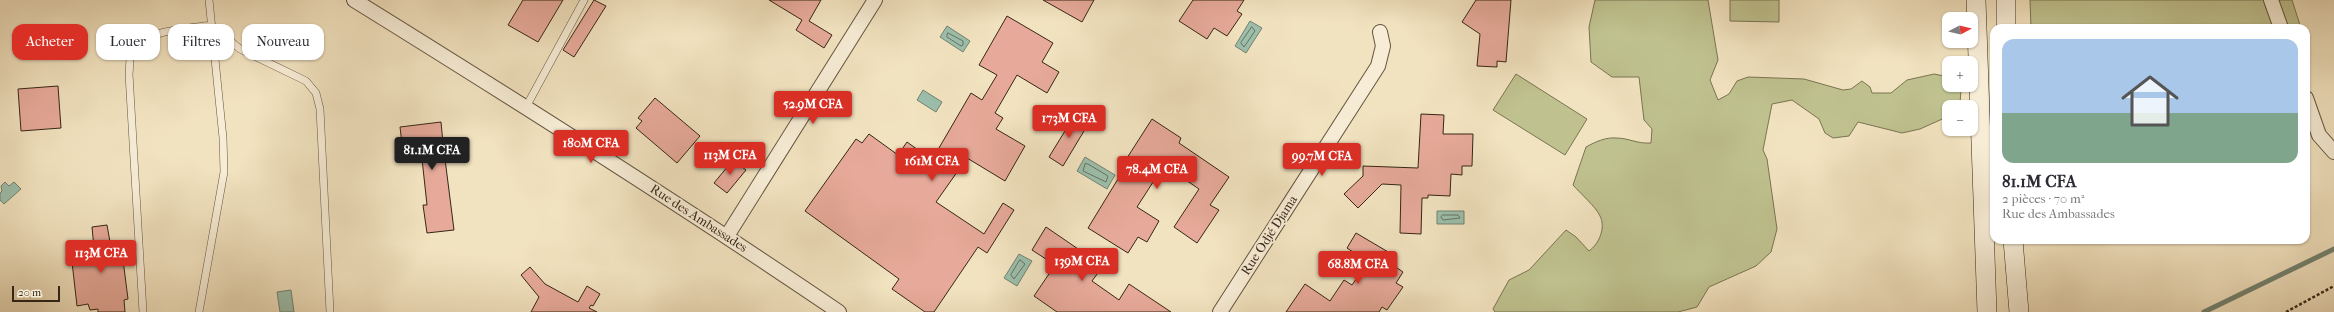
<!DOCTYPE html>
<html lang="fr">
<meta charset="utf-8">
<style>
:root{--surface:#fff;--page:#f2f2f3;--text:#2b2b33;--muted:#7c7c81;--accent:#d93025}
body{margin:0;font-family:"IM FELL French Canon",serif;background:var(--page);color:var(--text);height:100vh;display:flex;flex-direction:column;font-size:15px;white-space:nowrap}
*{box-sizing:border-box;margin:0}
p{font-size:13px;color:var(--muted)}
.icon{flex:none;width:22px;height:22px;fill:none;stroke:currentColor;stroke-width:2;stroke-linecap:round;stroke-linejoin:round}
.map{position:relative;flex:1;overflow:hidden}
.drawer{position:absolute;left:1990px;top:24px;width:320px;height:220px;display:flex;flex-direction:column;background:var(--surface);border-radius:12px;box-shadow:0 1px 3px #0004}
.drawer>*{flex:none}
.hud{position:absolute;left:12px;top:24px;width:380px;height:36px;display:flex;gap:8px}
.needle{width:26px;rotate:83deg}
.tools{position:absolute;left:1942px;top:12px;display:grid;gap:8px}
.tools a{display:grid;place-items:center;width:36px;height:36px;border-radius:8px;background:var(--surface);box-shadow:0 1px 3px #0004;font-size:20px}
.scale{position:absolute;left:12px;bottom:10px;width:48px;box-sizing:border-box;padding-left:4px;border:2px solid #362616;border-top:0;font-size:11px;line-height:14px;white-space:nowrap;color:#362616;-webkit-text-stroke:3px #f7edd6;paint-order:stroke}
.price{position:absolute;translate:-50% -34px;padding:0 9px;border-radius:4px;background:var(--accent);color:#fff;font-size:13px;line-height:26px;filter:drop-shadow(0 1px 2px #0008)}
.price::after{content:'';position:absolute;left:50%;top:24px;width:12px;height:9px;margin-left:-6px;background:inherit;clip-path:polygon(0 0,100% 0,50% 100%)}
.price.selected{background:#222;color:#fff}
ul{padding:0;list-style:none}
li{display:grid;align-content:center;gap:8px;height:212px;padding:0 12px}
li span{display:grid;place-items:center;height:124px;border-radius:12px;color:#555}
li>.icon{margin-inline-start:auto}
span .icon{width:72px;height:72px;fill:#fffc;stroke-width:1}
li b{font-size:17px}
.pill{padding:0 14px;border-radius:12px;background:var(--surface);box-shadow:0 1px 3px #0004;font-size:14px;line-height:36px}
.pill.selected{background:var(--accent);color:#fff}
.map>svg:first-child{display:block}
.green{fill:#bfc28f;stroke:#7a7452}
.water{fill:#9cbfac;stroke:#738270}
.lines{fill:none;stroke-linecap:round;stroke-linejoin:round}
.shore{stroke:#697261;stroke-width:1}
.stream{stroke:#738270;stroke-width:5}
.building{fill:#e7aa9a;stroke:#362616}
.lane-casing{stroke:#655540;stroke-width:8}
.street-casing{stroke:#655540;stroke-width:16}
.secondary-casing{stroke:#362616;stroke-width:20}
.path{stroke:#362616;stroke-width:2.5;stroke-dasharray:3 2;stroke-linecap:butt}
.lane{stroke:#f7edd6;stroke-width:7}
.street{stroke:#f7edd6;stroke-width:14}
.secondary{stroke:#f7edd6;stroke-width:19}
.labels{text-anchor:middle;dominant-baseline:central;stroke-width:4;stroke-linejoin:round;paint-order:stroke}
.street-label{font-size:13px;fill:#362616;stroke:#f7edd6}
</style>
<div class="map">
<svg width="2334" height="312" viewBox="0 0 2334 312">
<rect width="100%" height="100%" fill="#f2e3c0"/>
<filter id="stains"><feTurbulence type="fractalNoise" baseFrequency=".005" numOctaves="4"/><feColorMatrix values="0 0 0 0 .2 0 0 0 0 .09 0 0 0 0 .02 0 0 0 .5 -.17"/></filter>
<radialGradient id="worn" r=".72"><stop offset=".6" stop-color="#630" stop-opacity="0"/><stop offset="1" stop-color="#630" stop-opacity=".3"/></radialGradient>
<path class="green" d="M1595,0h113l10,60 -8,20 8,20 11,-6 8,-13 11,-4 56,2 39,11 8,-1 11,-8 8,6 2,6h19l16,-13 27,-6 15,3v8h8l4,5 -1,13 -2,4h-9v9l-29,13 -18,4 -44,-11 -9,14 -16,2 -8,-5 -6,-14 -27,-19 -20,4 -9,46 4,9 10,70 -6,23 -15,14 -47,21 -12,20 -19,5h-183l-2,-3 16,-29 20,-10 37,-40 10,7 13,14c10,-7 17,-23 11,-35 -4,-9 -20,-23 -27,-31l13,-38c9,-5 20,-10 30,-9 13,0 21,6 35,5l1,-14 -8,-9 -5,-43h-27l-21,-15 -2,-35z
M1730,0h49v22l-49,-1z
M2030,0h262l9,28h-270z
M1516,74l71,45 -22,36 -72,-45z"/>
<path class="water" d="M1250,21l12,7 -16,25 -11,-7z
M947,26l23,15 -7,11 -23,-15z
M923,90l19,12 -6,10 -19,-12z
M1085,157l30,18 -8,14 -30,-18z
M5,182l4,4 5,-4 7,7 -17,15 -4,-4v-7l2,-2 -1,-5z
M1437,211h27v13h-27z
M1019,254l13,7 -15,25 -13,-8z
M291,290l3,22h-14l-3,-20z"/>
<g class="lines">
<path class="shore" d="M1252,27l3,4 -11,16 -3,-4z
M948,33l15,8v4l-2,1 -14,-9z
M1088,164l20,12 -2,6 -23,-11 2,-7z
M1443,215h15l2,3 -17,2 -2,-3z
M1020,260l5,4 -11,15 -3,-4z"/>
<path class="stream" d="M2204,312l130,-63"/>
</g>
<path class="building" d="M523,0h40l-25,42 -30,-17z
M594,0l12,6 -32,51 -11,-7z
M769,0h52l-12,21 23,14 -8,13 -28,-18 6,-10z
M1043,0h51l-12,22z
M1193,0h51l-7,11 5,3 -15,22 -13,-8 -7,11 -28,-18z
M1476,0h35l-5,62 -9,-1v6l-20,-1 3,-32 -18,-12z
M1007,16l46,27 -11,19 17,10 -12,21 -30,-18 -22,38 8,5 -7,11 29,17 -20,35 -38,-23 -31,44 48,32 19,-31 11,7 -27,43 -9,-6 -44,65h-9l-33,-23 7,-10 -94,-68 51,-72 6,4 7,-9 29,21 9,-13 25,18 39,-67 11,7 15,-25 -18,-10z
M58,86l3,42 -40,3 -3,-42z
M655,98l45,38 -23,27 -41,-35 6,-7 -4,-3z
M1076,113l14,8 -27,45 -14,-9z
M1421,114l23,1 -1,19h30l-1,32h-10v9l-11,-1 -1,22 -22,-1v3h-6l-1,36 -21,-1 1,-48 -19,-1 -24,24 -14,-14 19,-18v-10l55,2z
M1152,119l29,19 -2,5 50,34 -19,28 9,5 -22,33 -23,-16 25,-38 -35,-24 -27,42 22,14 -12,21 -9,-5 -10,16 -40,-25 33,-54 -3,-2z
M441,122l2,21 16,-2 2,17 -16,1 9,71 -27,3 -4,-28h4l-5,-46 -18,2 -4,-34z
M733,160l13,10 -19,23 -13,-10z
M107,225l3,17 14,-1 2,18 -3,1 5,39 -4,1 1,12h-27v-3l-8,1 -2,-6 -11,2 -6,-53 23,-5 -2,-21z
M1046,227l57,39 -11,15 27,19 10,-16 42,28h-114l-23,-16 21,-31 -23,-15z
M1356,233l39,23 -5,7 13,9 -7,11 7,4 -16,23 -5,-3 -3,5h-93l19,-28 25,17 14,-21 8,5 16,-23 -21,-14z
M530,267l15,17 33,18 9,-16 13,8 -7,12 -2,-1 -2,3 8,4h-66l8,-15 -18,-22z"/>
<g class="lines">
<g class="lane-casing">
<path id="lane" d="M526,107l58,-107
M143,312l-14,-238c1,-6 0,-14 2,-19 9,-26 57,-26 80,-30l29,24 66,32 10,12 4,16 10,203
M199,312l25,-140 -1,-34 -14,-138"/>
</g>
<g class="street-casing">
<path id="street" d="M354,0c163,101 326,204 485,312
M2271,0l10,28
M2306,98l13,37 15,17
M727,236l148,-236
M1220,312l158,-246 5,-20 -3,-14"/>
</g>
<g class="secondary-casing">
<path id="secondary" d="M1976,0l11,312
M2006,0v28
M2013,240l6,72"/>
</g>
<path class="path" d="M2286,312l48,-26"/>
<use href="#lane" class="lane"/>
<use href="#street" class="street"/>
<use href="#secondary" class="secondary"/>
</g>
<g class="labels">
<g class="street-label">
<text transform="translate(699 218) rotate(33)">Rue des Ambassades</text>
<text transform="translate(1269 235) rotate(-57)">Rue Odjé Djama</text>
</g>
</g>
<rect width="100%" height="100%" filter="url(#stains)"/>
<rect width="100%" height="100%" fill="url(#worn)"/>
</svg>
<div class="tools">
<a><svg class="needle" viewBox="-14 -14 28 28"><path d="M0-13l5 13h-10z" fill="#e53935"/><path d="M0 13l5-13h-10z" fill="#7c7c81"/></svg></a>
<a>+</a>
<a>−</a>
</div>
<div class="scale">20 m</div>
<b class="price" style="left:813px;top:125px">52.9M CFA</b>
<b class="price" style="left:1069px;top:139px">173M CFA</b>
<b class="price" style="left:591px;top:164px">180M CFA</b>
<b class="price selected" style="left:432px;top:171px">81.1M CFA</b>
<b class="price" style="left:730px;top:176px">113M CFA</b>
<b class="price" style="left:1322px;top:177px">99.7M CFA</b>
<b class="price" style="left:932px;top:182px">161M CFA</b>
<b class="price" style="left:1157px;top:190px">78.4M CFA</b>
<b class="price" style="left:101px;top:274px">113M CFA</b>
<b class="price" style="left:1082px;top:282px">139M CFA</b>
<b class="price" style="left:1358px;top:285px">68.8M CFA</b>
<div class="hud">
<a class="pill selected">Acheter</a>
<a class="pill">Louer</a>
<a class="pill">Filtres</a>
<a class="pill">Nouveau</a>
</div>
<section class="drawer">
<ul>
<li><span style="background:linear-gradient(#a9c7e8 60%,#7fa58c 0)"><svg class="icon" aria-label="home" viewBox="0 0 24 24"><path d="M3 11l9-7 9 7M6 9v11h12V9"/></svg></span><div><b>81.1M CFA</b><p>2 pièces · 70 m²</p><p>Rue des Ambassades</p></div></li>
</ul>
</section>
</div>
